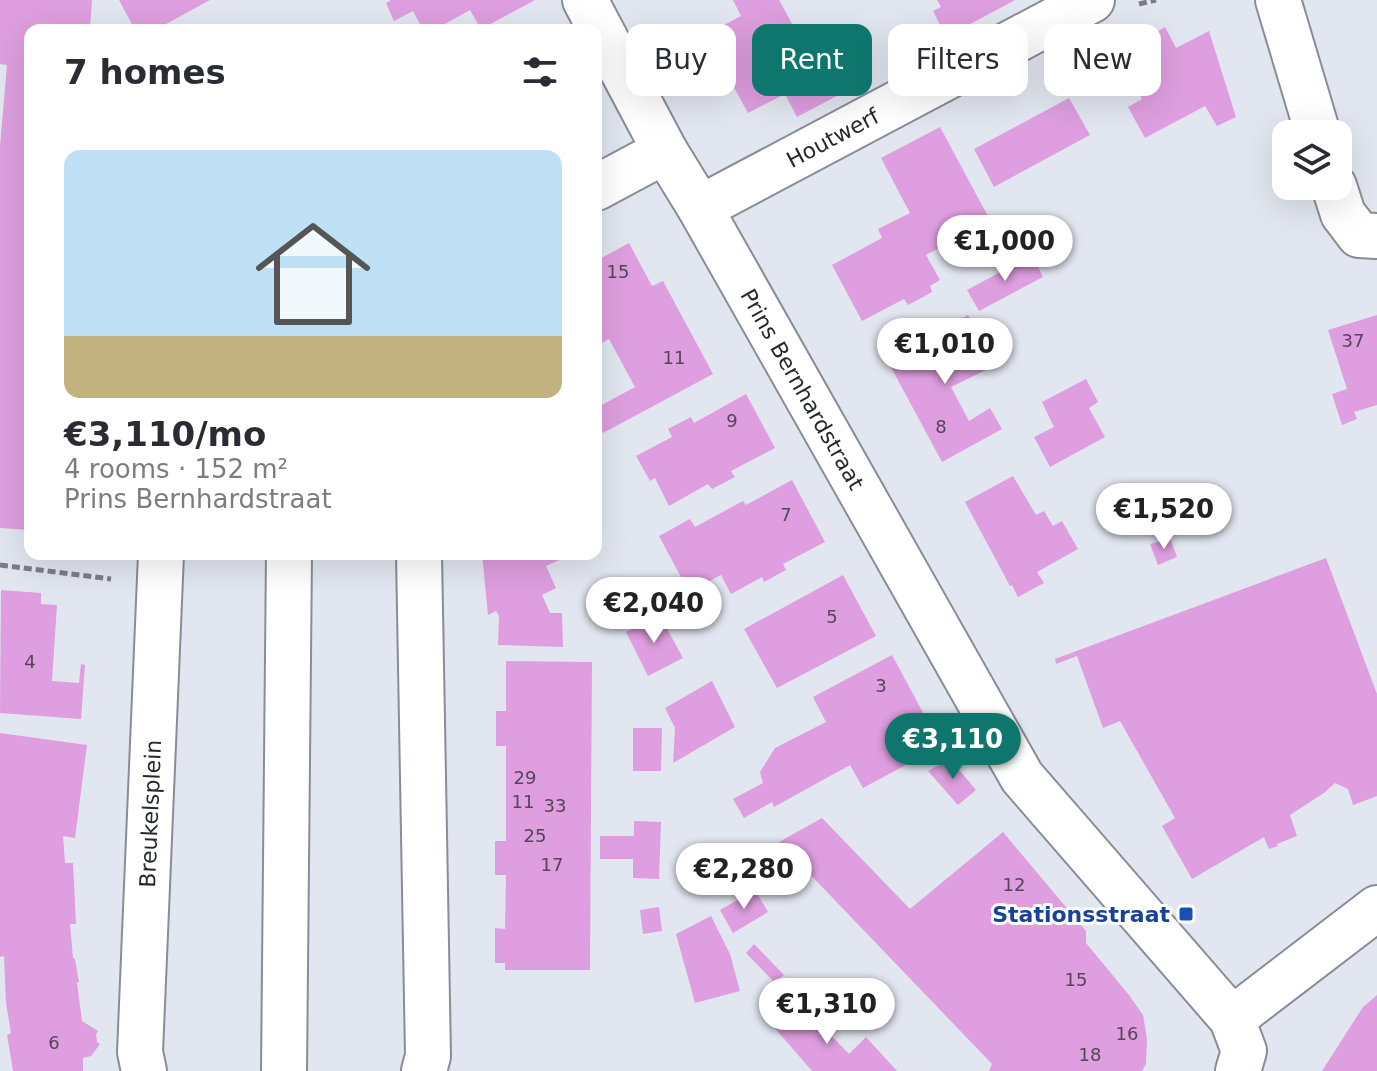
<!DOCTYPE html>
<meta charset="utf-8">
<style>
:root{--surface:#fff;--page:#f2f2f3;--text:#2b2b33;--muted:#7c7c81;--line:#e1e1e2;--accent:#0f766e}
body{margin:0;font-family:"DejaVu Sans",sans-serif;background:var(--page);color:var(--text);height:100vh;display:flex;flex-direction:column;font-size:30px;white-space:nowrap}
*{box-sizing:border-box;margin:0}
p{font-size:26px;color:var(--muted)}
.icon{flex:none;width:44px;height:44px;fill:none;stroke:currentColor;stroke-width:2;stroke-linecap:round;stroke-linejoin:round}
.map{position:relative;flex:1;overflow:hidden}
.details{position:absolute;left:24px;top:24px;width:578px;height:536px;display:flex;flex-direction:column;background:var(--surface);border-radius:16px;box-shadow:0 8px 32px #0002}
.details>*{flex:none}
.guide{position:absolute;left:626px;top:24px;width:630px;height:72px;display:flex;gap:16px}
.fabs{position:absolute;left:1272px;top:120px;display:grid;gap:16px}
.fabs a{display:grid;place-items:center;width:80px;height:80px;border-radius:16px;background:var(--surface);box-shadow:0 8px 32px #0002;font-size:40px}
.price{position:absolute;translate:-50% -68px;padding:0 18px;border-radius:28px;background:#fff;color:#222;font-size:26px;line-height:52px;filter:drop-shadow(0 2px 4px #0008)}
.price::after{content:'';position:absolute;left:50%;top:48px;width:24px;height:18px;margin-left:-12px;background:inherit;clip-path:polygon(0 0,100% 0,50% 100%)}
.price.active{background:var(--accent);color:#fff}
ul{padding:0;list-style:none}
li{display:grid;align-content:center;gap:16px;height:424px;padding:0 40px}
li+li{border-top:2px solid var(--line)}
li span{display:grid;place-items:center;height:248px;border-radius:16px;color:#555}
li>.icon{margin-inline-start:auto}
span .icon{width:144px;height:144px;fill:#fffc;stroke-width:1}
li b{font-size:34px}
h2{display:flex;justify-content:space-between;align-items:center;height:96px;padding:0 40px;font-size:34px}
.pill{padding:0 28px;border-radius:16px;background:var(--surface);box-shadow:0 8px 32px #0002;font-size:28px;line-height:72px}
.pill.active{background:var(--accent);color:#fff}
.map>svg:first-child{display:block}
.building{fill:#de9edf}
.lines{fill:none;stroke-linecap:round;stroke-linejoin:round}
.pedestrian-casing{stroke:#898d97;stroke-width:48}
.minor-casing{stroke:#898d97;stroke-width:48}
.path{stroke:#7c7e85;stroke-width:5;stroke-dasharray:8 4;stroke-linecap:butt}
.pedestrian{stroke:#fff;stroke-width:44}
.minor{stroke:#fff;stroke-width:44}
.transit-dot{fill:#1a4fb4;stroke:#fff;stroke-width:3}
.labels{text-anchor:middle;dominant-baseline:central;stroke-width:6;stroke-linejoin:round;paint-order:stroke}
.number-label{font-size:18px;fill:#544659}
.street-label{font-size:22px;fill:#26282c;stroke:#fff}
.transit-label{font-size:22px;font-weight:bold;fill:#164399;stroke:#fff;text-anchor:end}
</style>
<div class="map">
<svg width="1377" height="1071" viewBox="0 0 1377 1071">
<rect width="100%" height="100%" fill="#e2e6f0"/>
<path class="building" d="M0,0h92l-2,30h-60v500l-30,-2v-382l7,-81 -7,-1z
M119,0h91l-55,30h-20z
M391,0h144l-54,29 -11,-19 -36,20h-11l-10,-19 -19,10 -8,-18z
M733,0h46l40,73 17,-10 14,26 -53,28 -12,-23 -37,19 -43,-78 36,-19z
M937,0h78l-69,37 -13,-26 8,-4z
M1165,27l11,21 33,-17 27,86 -19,9 -12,-20 -60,32 -17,-31 14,-8 -25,-46 12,-7 -3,-5 24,-13 3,6z
M1069,98l21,37 -96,52 -20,-38z
M940,127l50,93 -64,35 14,25 -10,6 2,6 -24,13 -4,-6 -42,22 -30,-56 50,-27 -4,-9 32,-16 -29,-55z
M629,243l23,43 11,-5 50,93 -110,59 -7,-13v-12l39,-21 -26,-48 -13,7v-85z
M1032,255l11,22 -64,34 -12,-21z
M968,315l12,21 -3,1 15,30 -41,20 18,34 21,-13 12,21 -60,33 -56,-104z
M1377,315v90l-23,7 3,7 -15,6 -10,-31 15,-5 -19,-59z
M1086,379l12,23 -9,6 16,29 -55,30 -16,-30 20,-10 -12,-25z
M746,394l29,54 -44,23 4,6 -23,12 -4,-5 -39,22 -14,-28 -5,3 -14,-25 36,-19 -4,-8 23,-12 3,6z
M1013,476l23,39 8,-4 9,15 9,-5 16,28 -41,23 7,11 -26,14 -6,-12 -2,1 -45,-84z
M792,480l33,62 -42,22 3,6 -22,12 -2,-5 -31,17 -10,-19 -32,17 -30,-56 31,-17 5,8 48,-26 3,4z
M1170,538l7,19 -19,8 -8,-21z
M482,554h82l2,3 -20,9 10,22 -14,7 8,18h12l1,34 -65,-2 1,-29 -3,-5 -8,4z
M1326,558l51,136v102l-24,9 -5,-16 -13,-6 -11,10 -34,22 7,21 -20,8 1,2 -9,3 -5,-12 -72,42 -30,-53 13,-8 -55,-97 -17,7 -26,-72 -21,8 -1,-5z
M843,575l33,61 -99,52 -33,-59z
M1,590l40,3v11l16,1 -5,76 27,2 2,-19 4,1 -4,54 -81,-6z
M659,614l24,44 -35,18 -22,-44z
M892,655l49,91 -78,42 -13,-23 -76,42 -2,-5 -28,16 -11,-19 30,-16 -3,-11 15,-24 51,-26 -13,-25z
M506,661l86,1 -2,308h-85v-7h-10v-35l10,1 1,-54h-11v-34h11v-95h-10v-35h10z
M712,681l23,46 -62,36 2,-35 -10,-20z
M633,728h29l-1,43h-28z
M0,733l87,12 -12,93 -12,-2 2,27h8l3,61h-6l3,34 2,1 4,23 -2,1 5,38 16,10 -2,3 1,8 3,2 -9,12 -8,2v13h-70l-6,-36 4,-2 -5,-30 -2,-47 -4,1z
M950,759l26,31 -18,15 -30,-34z
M822,818l88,91 93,-77 83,99v12l43,52 14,20 4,24 -1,25 -4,7h-153l3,-7 -213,-222z
M634,821l27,1 -2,57 -26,-1v-19h-33v-23h34z
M755,890l13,22 -35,21 -13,-23z
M659,907l3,24 -19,3 -3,-24z
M711,916l19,38 10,37 -45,12 -19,-69z
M754,944l30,31 -9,8 -29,-30z
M1377,995v76h-55l41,-64z
M799,1002l50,52 17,-17 31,34h-85l-39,-45z"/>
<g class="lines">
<g class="pedestrian-casing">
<path id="pedestrian" d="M1232,1019l145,-111"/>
</g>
<g class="minor-casing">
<g id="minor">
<path id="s1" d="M585,0l80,151 35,57 322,569 210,242 12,32 -6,20"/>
<path d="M1278,0l40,134"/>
<path d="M1334,186l9,28 16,21 18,1"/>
<path d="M596,188l69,-37"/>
<path id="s2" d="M700,208l392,-208"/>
<path d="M419,554l9,502 -4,15"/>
<path id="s3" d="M144,1071l-4,-19 21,-498"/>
<path d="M284,1071l5,-517"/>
</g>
</g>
<path class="path" d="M1139,4l17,-4
M0,565l111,14"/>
<use href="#pedestrian" class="pedestrian"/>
<use href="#minor" class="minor"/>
</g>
<rect class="transit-dot" x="1178" y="906" width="16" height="16" rx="4"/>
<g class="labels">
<g class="number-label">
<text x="618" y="271">15</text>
<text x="1353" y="340">37</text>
<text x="674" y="357">11</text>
<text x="732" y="420">9</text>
<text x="941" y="426">8</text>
<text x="786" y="514">7</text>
<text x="832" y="616">5</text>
<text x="30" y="661">4</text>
<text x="881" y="685">3</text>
<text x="525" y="777">29</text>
<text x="523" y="801">11</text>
<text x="555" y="805">33</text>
<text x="535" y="835">25</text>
<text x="552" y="864">17</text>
<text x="1014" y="884">12</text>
<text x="1076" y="979">15</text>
<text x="1127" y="1033">16</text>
<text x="54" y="1042">6</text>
<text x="1090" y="1054">18</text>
</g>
<g class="street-label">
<text stroke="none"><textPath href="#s2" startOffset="150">Houtwerf</textPath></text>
<text stroke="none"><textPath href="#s1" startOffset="446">Prins Bernhardstraat</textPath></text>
<text stroke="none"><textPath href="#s3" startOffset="258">Breukelsplein</textPath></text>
</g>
<g class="transit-label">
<text x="1170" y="914">Stationsstraat</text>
</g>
</g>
</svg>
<div class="fabs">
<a><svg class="icon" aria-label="layers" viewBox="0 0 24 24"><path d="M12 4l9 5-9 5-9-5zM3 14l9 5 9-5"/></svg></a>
</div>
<b class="price" style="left:1005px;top:283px">€1,000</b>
<b class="price" style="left:945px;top:386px">€1,010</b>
<b class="price" style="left:1164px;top:551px">€1,520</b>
<b class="price" style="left:654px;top:645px">€2,040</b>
<b class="price active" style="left:953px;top:781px">€3,110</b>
<b class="price" style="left:744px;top:911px">€2,280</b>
<b class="price" style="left:827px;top:1046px">€1,310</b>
<div class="guide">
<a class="pill">Buy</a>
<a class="pill active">Rent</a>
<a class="pill">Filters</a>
<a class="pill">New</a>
</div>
<section class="details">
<h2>7 homes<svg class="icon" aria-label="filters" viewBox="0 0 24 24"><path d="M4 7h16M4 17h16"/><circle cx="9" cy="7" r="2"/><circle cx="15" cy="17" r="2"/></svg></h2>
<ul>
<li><span style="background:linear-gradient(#bfe0f5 75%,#c2b280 0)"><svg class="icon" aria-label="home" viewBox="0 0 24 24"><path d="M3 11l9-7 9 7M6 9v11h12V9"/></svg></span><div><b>€3,110/mo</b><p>4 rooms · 152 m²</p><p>Prins Bernhardstraat</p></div></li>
</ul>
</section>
</div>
